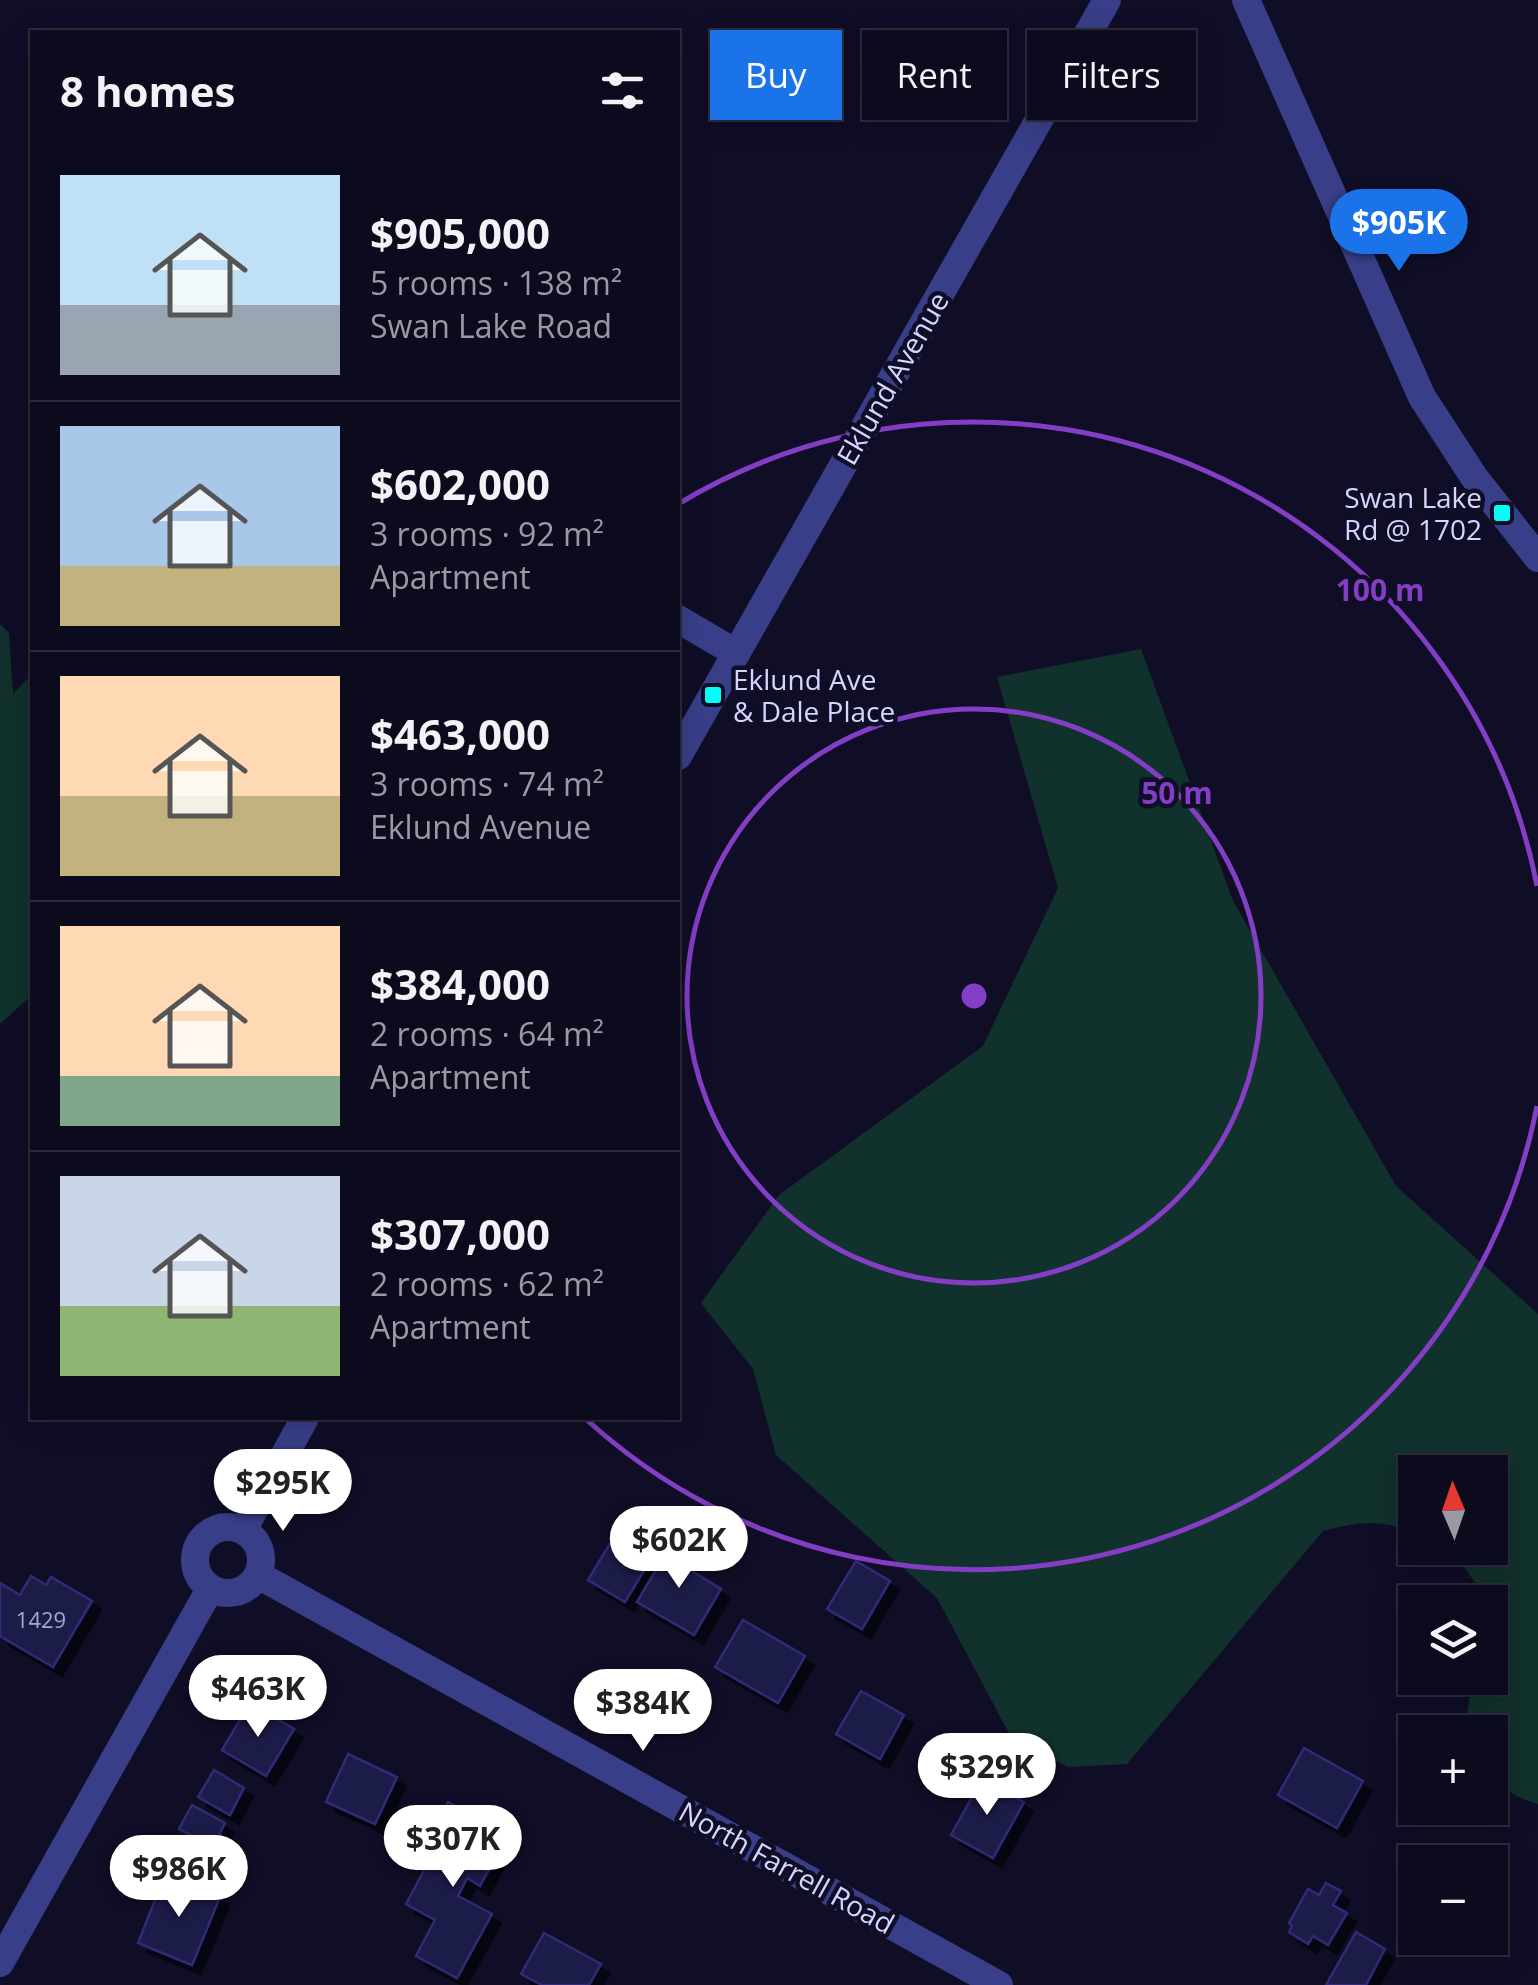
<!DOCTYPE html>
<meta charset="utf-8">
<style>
:root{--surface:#0c0a1d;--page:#151326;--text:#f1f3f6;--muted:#9a9aa4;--line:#2c2b3b;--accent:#1a73e8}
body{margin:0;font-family:"Open Sans",sans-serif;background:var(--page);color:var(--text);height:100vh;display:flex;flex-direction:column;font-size:38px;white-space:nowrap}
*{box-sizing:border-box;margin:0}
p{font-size:32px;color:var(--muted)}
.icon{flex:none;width:55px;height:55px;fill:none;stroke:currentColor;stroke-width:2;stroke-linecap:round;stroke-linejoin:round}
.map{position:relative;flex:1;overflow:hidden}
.side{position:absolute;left:30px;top:30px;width:650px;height:1390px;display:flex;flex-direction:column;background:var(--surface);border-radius:0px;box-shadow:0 5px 25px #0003,0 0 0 2px var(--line)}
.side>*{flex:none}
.guide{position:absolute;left:710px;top:30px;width:678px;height:90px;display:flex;gap:20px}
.needle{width:65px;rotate:358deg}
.fabs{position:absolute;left:1398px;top:1455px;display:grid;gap:20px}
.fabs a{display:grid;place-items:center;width:110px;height:110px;border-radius:0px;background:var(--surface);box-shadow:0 5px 25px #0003,0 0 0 2px var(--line);font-size:50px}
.price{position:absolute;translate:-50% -85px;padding:0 22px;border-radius:35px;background:#fff;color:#222;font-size:32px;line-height:65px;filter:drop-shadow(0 2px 5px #0008)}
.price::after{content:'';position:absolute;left:50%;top:60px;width:30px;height:22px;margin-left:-15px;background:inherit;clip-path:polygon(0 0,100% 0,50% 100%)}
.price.on{background:var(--accent);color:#fff}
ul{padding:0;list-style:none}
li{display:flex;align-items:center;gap:30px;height:250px;padding:0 30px}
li+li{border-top:2px solid var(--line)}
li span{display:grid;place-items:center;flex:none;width:280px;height:200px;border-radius:0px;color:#555}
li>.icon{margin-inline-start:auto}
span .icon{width:120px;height:120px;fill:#fffc;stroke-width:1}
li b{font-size:42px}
h2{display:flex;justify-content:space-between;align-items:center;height:120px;padding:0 30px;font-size:42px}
.pill{padding:0 35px;border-radius:0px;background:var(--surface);box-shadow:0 5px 25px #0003,0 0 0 2px var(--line);font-size:35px;line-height:90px}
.pill.on{background:var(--accent);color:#fff}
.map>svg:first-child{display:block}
.green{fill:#11312c}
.building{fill:#1d1a49;stroke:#302b76;stroke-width:2.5;filter:url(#shadow)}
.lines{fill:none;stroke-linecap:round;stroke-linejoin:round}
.minor{stroke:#383f88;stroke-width:28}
.tertiary{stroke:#383f88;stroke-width:28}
.ring{fill:none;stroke:#843dc5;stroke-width:5}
.poi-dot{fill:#01fff8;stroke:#100e27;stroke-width:4}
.labels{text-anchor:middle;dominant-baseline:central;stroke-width:9;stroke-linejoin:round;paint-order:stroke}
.number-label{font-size:22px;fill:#a7a6d2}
.street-label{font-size:28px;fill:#d5d5ff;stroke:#100e27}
.poi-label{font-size:28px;fill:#d5d5ff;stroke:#100e27;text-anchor:end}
.centre{fill:#843dc5;stroke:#100e27;stroke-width:5}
.ring-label{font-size:30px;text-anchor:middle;font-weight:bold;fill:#843dc5;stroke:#100e27;stroke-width:9;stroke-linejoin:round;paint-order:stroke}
</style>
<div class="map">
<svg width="1538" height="1985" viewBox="0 0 1538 1985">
<defs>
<filter id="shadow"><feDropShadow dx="9" dy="9" stdDeviation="0" flood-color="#0009"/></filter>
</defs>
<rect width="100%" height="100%" fill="#100e27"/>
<path class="green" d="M0,624l9,9 4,61 19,-20v321l-32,29z
M1141,649l92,252 163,285 142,128v490c-44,-13 -48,-30 -48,-72h-21l-2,-17 5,-37h18v-75l-40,-55h40v-76h-75v61c-35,-14 -56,-12 -92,-2l-196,233 -59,3 -56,-28 -75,-141 -161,-143 -23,-86 -52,-66 78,-108 204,-149 75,-158 -61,-211z"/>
<path class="building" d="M623,1522l37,22 -35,58 -37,-22z
M673,1541l22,13 -8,14 34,21 -27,46 -57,-33z
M856,1561l34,20 -28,48 -35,-20z
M31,1576l15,9 5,-8 41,24 -39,66 -53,-31v-53l20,12z
M743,1620l62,36 -27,47 -63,-36z
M861,1691l43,24 -24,44 -44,-25z
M250,1703l44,26 -28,47 -44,-26z
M1304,1748l59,33 -26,47 -59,-33z
M348,1754l49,23 -22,47 -49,-22z
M214,1770l30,18 -14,27 -32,-18z
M982,1779l42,23 -31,56 -42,-23z
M448,1802l38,20 -8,15 22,12 -20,37 -13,-8 -9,18 34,18 -35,64 -41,-22 19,-36 -29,-16 35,-65 -10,-6z
M192,1805l33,18 -12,24 -34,-18z
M165,1875l55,22 -28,68 -54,-22z
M1326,1883l15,8 -8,14 14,8 -19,32 -15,-9 -5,8 -19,-12 3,-6 -3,-3 19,-34 11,6z
M1356,1932l29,17 -19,36h-40z
M544,1933l57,31 -12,21h-47l-21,-11z"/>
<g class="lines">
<path class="minor" d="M678,619l58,34
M678,756l429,-756
M195 1560a33 33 0 1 1 66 0a33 33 0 1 1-66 0Z
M243,1530l62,-112
M258,1575l741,410
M0,1963l210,-374"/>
<path class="tertiary" d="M1246,0l176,397 52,80 64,81"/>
</g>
<g class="ring">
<circle cx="974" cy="996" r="287"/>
<path d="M1537 1106A574 574 0 0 1 586 1419M678 504A574 574 0 0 1 1537 886"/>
</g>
<g class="poi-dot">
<rect x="1492" y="503" width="20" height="20" rx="5"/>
<rect x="703" y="685" width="20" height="20" rx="5"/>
</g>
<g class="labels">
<g class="number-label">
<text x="41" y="1619">1429</text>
</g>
<g class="street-label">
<text transform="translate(892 378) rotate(-60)">Eklund Avenue</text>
<text transform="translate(787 1867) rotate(29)">North Farrell Road</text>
</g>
<g class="poi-label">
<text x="1482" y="497">Swan Lake<tspan x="1482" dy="32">Rd @ 1702</tspan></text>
<text x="733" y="679" text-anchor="start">Eklund Ave<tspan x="733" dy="32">&amp; Dale Place</tspan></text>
</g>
</g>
<circle cx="974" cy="996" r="15" class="centre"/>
<g class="ring-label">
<text x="1380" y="601">100 m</text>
<text x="1177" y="804">50 m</text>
</g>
</svg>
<div class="fabs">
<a><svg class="needle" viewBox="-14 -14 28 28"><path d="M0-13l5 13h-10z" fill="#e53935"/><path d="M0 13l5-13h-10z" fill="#9a9aa4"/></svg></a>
<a><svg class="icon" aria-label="layers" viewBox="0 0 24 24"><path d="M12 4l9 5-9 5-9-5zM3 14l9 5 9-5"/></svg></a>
<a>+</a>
<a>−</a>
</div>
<b class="price on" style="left:1399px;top:274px">$905K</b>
<b class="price" style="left:283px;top:1534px">$295K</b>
<b class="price" style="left:679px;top:1591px">$602K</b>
<b class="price" style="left:258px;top:1740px">$463K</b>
<b class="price" style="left:643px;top:1754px">$384K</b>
<b class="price" style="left:987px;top:1818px">$329K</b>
<b class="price" style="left:453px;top:1890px">$307K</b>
<b class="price" style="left:179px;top:1920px">$986K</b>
<div class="guide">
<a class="pill on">Buy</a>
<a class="pill">Rent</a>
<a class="pill">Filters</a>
</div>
<section class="side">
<h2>8 homes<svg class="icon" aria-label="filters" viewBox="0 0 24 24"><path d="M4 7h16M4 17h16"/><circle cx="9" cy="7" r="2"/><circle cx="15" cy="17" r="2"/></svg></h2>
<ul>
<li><span style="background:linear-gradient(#bfe0f5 65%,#9aa5b1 0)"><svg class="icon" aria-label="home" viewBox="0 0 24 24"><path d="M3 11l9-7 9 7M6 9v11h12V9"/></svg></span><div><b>$905,000</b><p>5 rooms · 138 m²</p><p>Swan Lake Road</p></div></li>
<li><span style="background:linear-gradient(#a9c7e8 70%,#c2b280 0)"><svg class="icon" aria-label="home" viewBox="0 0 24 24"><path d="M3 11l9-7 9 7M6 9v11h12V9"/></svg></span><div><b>$602,000</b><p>3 rooms · 92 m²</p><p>Apartment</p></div></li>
<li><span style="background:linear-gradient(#ffd9b3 60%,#c2b280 0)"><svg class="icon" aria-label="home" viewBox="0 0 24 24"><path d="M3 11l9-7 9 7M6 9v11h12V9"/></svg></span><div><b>$463,000</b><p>3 rooms · 74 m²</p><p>Eklund Avenue</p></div></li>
<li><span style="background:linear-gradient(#ffd9b3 75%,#7fa58c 0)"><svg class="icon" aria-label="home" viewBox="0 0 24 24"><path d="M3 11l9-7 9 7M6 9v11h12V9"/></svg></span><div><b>$384,000</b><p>2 rooms · 64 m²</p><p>Apartment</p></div></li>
<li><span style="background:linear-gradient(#c9d6e8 65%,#8fb573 0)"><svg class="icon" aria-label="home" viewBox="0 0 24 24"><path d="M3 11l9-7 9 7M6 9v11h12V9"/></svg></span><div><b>$307,000</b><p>2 rooms · 62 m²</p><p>Apartment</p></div></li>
</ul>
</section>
</div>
